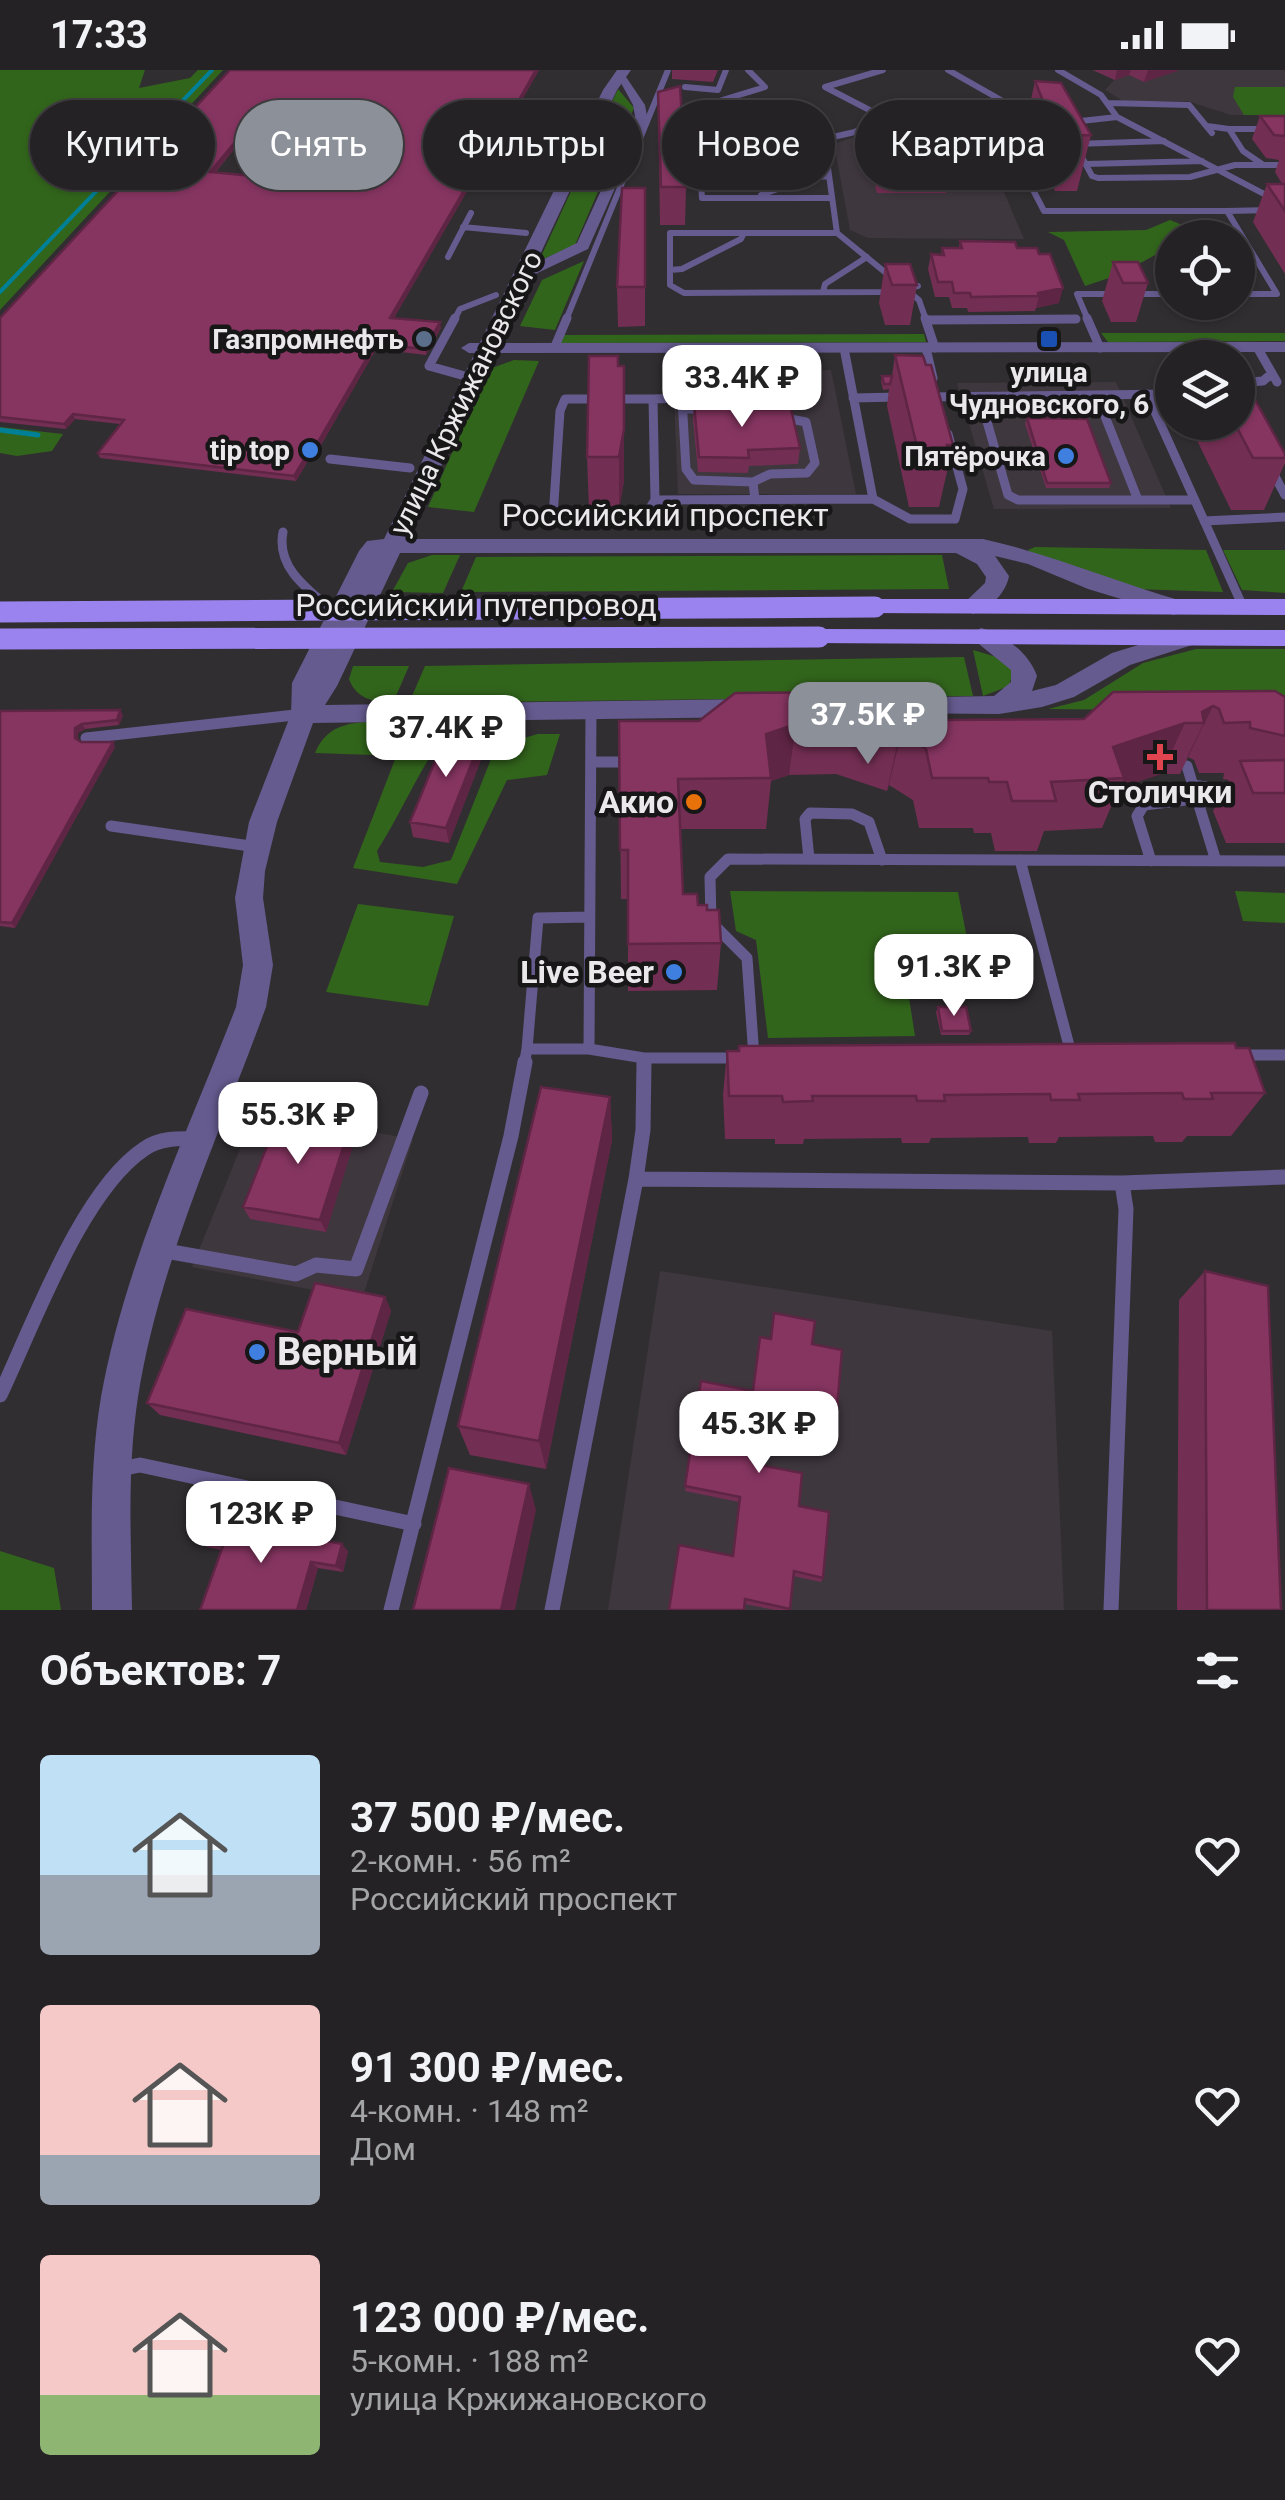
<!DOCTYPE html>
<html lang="ru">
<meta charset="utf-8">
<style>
:root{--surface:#252225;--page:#312f32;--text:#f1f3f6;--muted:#a3a4a7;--line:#423f42;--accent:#8c9099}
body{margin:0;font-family:Roboto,sans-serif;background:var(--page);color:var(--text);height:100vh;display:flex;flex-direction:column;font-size:38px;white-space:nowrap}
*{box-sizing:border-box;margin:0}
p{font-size:32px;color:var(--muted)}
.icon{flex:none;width:55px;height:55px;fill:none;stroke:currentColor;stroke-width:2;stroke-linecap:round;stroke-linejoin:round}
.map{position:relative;height:1540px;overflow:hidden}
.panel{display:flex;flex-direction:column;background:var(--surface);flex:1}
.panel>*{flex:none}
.hud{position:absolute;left:30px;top:30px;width:1225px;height:90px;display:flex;gap:20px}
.controls{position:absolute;left:1155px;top:150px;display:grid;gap:20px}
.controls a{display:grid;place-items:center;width:100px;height:100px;border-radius:50%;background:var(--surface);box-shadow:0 2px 8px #0004,0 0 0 2px var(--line);font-size:50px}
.price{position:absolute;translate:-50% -85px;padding:0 22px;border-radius:20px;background:#fff;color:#222;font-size:32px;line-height:65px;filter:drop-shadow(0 2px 5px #0008)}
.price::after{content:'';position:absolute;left:50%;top:60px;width:30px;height:22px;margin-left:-15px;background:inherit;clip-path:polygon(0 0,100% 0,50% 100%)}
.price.active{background:var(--accent);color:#fff}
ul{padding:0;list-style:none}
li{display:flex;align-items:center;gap:30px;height:250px;padding:0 40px}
li span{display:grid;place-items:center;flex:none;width:280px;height:200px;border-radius:10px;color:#555}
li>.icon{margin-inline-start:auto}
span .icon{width:120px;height:120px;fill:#fffc;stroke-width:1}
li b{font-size:42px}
h2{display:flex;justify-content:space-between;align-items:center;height:120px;padding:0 40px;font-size:42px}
.chip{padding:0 35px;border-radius:45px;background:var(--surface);box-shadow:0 2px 8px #0004,0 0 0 2px var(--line);font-size:35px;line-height:90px}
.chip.active{background:var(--accent);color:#fff}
.status{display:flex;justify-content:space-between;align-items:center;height:70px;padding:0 50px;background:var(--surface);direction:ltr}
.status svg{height:28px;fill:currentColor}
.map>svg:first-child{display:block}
.built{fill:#3e373e}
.green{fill:#32651c}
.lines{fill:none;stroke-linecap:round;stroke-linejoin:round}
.stream-far1{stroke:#008096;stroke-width:4}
.stream{stroke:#008096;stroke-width:5}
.service-far3{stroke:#655b8f;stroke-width:6}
.service-far2{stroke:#655b8f;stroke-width:9}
.service-far1{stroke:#655b8f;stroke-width:11}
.service{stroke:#655b8f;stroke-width:15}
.minor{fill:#655b8f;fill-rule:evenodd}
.tertiary{fill:#655b8f;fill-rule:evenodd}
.primary{fill:#9a83ee;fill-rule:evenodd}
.primary-bridge{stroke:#9a83ee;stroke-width:21}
.wall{fill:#732e53;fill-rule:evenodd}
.shaded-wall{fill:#5e2544}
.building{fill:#863561;stroke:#5e2544;stroke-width:2.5;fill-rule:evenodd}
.service-dot{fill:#5c6f8a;stroke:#181718;stroke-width:4}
.transit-dot{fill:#1a4fb4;stroke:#181718;stroke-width:4}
.shop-dot{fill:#3f7fe0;stroke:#181718;stroke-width:4}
.health-dot{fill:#e0444e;stroke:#181718;stroke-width:4}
.food-dot{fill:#e8710a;stroke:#181718;stroke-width:4}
.labels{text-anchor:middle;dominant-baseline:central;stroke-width:9;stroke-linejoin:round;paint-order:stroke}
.far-poi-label{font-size:28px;font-weight:bold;fill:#eae8ea;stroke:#181718;text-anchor:end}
.far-street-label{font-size:28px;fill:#eae8ea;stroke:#181718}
.street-label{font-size:32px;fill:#eae8ea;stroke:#181718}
.poi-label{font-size:32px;font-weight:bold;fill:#eae8ea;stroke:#181718;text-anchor:end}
.near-poi-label{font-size:38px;font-weight:bold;fill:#eae8ea;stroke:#181718;text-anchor:start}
</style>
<div class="status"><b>17:33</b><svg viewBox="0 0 49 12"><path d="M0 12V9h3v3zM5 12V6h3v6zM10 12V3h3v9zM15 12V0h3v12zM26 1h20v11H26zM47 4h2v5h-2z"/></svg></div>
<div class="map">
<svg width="1285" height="1540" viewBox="0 0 1285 1540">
<rect width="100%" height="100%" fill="#312e31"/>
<path class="built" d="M1092,0h193v45h-54l-44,-14h-64l-18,-11 9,-10z
M880,58l97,1 47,110 -156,-1 -18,-8 -16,-86z
M831,300l25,124h-178l-5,-122z
M1116,312l55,126 -177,1 -37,-126z
M255,1042l158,27 -51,160 -170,-32z
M660,1201l392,60 12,279h-456z"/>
<path class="green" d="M0,0h145l-6,18 51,-10 8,-8h25l-223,240z
M1235,17h50v28h-41l-11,-18z
M618,19l16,19 -59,137 -36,16z
M743,67l19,13 -20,5 5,5 25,-6 26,19 -29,9 -51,-38z
M1170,150l22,9 -9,8 -11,1v8l-54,29 -33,11 -21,-46 -16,-8 98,-2z
M584,191l-29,69 -35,-4 22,-46z
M1101,263h184v8l-177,1z
M924,264l2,8 -367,1 3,-8z
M514,290l25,1 -65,151 -46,-5 61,-138z
M0,357l63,7 -11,17 -35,5 -17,-3z
M1035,477l171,3 17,42 -88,-3 -104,-35 -3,-4z
M1223,480h62v43l-43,-3z
M432,485h28l-17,38 -51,-1 16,-29z
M942,485l7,34 -488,3 15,-35z
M1196,579h89v90l-56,-28 -181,-2 36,-9 59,-37z
M973,580l30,9 10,13 -4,14 -26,10z
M964,587l9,39 -564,7 16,-37z
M353,596h56l-16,37c-19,-1 -37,-4 -44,-24z
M387,651l-14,34 -58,-2c13,-32 42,-31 72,-32z
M538,664h22l-13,41 -40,5 -50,104 -104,-16 48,-124 19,-8 20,5c-25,37 -40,74 -63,110l3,11 43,5 28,-7 42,-106 20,-13z
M730,821l228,1 18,92 -69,1 8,51 -147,2 -12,-98 -20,-9z
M1235,821l50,2v30l-42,-2z
M358,834l96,12 -26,90 -102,-14z
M0,1481l54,17 7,42h-61z"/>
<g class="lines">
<path class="stream-far1" d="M0,222l212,-222"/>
<path class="stream" d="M0,360l38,5"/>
<path class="service-far3" d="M883,0l-58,17 58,30
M948,0l67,38
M1058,0l43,25 16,22 168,88
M685,17l33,3 8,-20
M1108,33l81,2 23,28
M670,46l95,-29 -17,-17
M1072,52l45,-5
M1207,56l22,3 14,22 19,13
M1040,57l-30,1 -7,4 41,79h183
M1229,59h56
M824,69l-3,-10 -24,-13 -99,29 4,53h130
M1075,74l89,-3
M522,76l51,-7
M1078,80l14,26 6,2 92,-1 45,-12h50
M1086,94l116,-3
M476,103l91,8
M761,125l47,-17 21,-2
M463,157l63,6
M837,163h-167v52l14,8 199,-1 35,-6
M448,187l23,-44
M670,200l12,-1 59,-30 3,-6
M823,222l2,-8 42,-27
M1238,224h39l-50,-83 44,-1
M454,250l6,-11 36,-14
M566,250l102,-250
M926,250l150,-1
M926,250l-7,-20 -82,-67 -13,-94 31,-7 28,-15 132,-9 24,11
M1088,250l-11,-26h95"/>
<path class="service-far2" d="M455,248l-26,48 43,12
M925,248l10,30
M1087,248l13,30
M926,250l150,-1
M556,274l11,-26
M1257,277l20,35
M926,278l7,30
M1238,313l25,-2 7,-6
M1147,324l96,213
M927,327l245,-3
M980,327l28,98 10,5h120l-41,-104
M853,328l46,-1
M565,329h88l2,101 -12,19 -90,-1 7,-107z
M653,329l29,-1 4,71 8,11 59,2
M683,339h25
M330,389l80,9
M1271,399l14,26
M873,429l37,20h45l8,-30 -15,-55
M655,430l218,-1 -29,-151
M755,430l-2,-18 17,-8 37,-1 8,-10 -9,-41 -26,-5
M1138,430h57
M1204,451l81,-4
M283,462c-7,35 24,57 48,77"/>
<path class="service-far1" d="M86,668l218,-24
M591,692h41
M1187,696l29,95
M1194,715l45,8
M111,756l146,21
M809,789l-4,-40 5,-6 42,1 17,8 13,38
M1020,790l52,197
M1151,791l-14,-45 7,-11 50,-6
M527,979l11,-131 51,-1
M589,979l2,-339
M1239,985h46
M754,987l-7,-99 -36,-36 -1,-45 18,-18 557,2
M524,995l3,-16h62l55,9h97
M644,995v-7"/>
<path class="service" d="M636,1109l486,4 163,-6
M160,1180l136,24 20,-9 40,4 65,-176
M0,1325c33,-69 81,-204 144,-246 15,-11 35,-11 53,-10
M120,1399l20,-4 274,59
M391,1540l120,-474 14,-74
M552,1540l84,-431 7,-49 1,-68
M1111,1540l15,-401 -4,-26"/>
<path class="minor" d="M616,4h8l21,31 2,11 -59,133 -61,29h-10v-6l60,-29 58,-127 -2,-11z
M1285,272v10l-816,1 -8,-5 8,-5z"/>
<path class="tertiary" d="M617,0h14l-14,20 -210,449h576c68,15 132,43 199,62l4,6 -12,8 -86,-26 -60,-25 -33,-8 14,20c-3,17 -19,33 -36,38l-12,-8 24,-23 1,-6 -9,-13 -21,-11h-556l-63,133 -12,19 428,-6 9,3 4,6 -4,6 -9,3 -440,6 -36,99 -12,49 -2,27 10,67 -7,42c-46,127 -107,256 -128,390 -11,71 -7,142 -6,213h-40c0,-71 -3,-143 9,-213 24,-135 86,-263 135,-390l7,-42 -8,-67 14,-76 42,-108 1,-31 67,-132 8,-10 17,-2 219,-449z
M981,558c24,7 48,25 56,48l-5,15 24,-6 56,-32 75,-23 12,8 -4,6 -65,21 -56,32 -32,10 -43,7 -122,-1 -4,-6 4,-6 9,-3 108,-2 17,-14v-12l-42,-34z"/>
<path class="primary" d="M875,529h410v16l-418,-2 -4,-6 4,-6z
M819,559l466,1v16l-474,-3 -4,-6 4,-6z"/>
<path class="primary-bridge" d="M0,542l875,-5
M0,569l819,-2"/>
</g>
<path class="wall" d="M230,0h309l-44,77 -14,20 -10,3 3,9 -80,139 47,10 -15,27 -50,-6 -63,110h-4l-13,22 -196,-23 -2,-5 22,-29 -45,-5 -9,10 -66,-7v-104zM272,52l56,5 -40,52 -73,-6 32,-40 16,2z
M672,0h46l-5,12 -41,-3z
M1093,0h87l-36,12 -15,-7 -14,5z
M1035,11l56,54 -14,56h-22l-3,-7 -5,1 -15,-24 -9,-25z
M658,22l28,95 -1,38h-25z
M1260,46h25v158l-32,-52 14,-38h15l-7,-12 4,-12 -13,-2 -14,-19z
M868,75l80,38 -2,10h-69l-10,-39z
M645,118v138l-27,1 -1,-40z
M960,171l57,7 42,55 -23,5 -1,3 -67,1 -1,-4h-15l-3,-11h-14l-7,-28 3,-15 10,1 1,-7h17z
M1113,192l35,21 -12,39h-25l-9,-21z
M885,194l32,21 -7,40h-25l-6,-22z
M895,285l58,90 -14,62h-30l-22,-101 2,-17 -6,1 -2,-9 1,-5h10z
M618,286l6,125 -5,28h-30l-2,-52z
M694,334l49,5 57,39 -2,16 -49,2 -1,7 -50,-1 -5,-53z
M1027,348l84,65 -2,5h-63l-21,-64z
M1188,352h50l47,32v9l-21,47h-33z
M1285,627v146h-59l-13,-32 16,-31 -6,-1 1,-6h-25l-5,-13 -6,-3 -8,17h-19l-42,14 -17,40 -58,3 -7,20h-42l-4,-18h-17l-1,-5h-54l-6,-28 -24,-15 -2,6 -51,-17 -47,1 -18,6 -5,48h-86l3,65 24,16 14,33 -4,47 -89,1v-92h-7l-2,-178 465,-2z
M0,641l123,4 -4,10 -34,4 -7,4v7l3,2h32l2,5 -100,181 -15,-2z
M484,682l-35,91 -36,-6 -3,-15z
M938,937l33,24 -2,4h-28l-5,-23z
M1236,978l29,45 -34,43h-44l-5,6h-27l-2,-6 -94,1 -3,6h-27l-1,-6 -97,1 -2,5h-27l-1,-5 -97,1 -1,5h-28v-5h-50l-2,-44 4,-44z
M610,1027l2,43 -66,329 -76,-14 -12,-29z
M350,1056l5,13 -29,93 -76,-13 -7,-12z
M1205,1201l76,339h-104l2,-310z
M385,1227l6,14 -45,144 -186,-40 -13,-12z
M812,1274l25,64 -2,6 -27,-5 -4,28 -41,-8 -4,36 40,41 24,72 -2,4 -28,-6 -4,34h-14l-31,-6 -12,-48 7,-54 -54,-11 16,-110 51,10z
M198,1470l150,11 -5,21 -25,-4 -12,42h-106l21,-60 -14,-3z"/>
<path class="shaded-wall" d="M536,0h3l-44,77 -14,20 -11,3 -1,-5z
M1117,0h14l-2,5 -14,5z
M1148,0h32l-36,12z
M271,48l1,4 -9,13 -1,-5z
M246,59l1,4 -36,44 -1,-5z
M473,105l1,4 -83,144 -1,-5z
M1063,218l-4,15 -23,5 3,-12 -1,-3z
M440,252l1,6 -15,27 -1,-6z
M375,274l1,5 -63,110 -2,-5z
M624,296v115l-5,28v-52z
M73,344l2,5 -9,10 -2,-5z
M308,383l1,6 -13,22 -2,-5z
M1213,636l-25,51h-1l17,-34 -2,-11z
M120,640l3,5 -4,10 -2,-5z
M1185,653l-24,51 -42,14 5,-10 -11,-31z
M82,654l3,5 -7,4v10l-3,-5v-10z
M796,654l-7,51 -18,6 -5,-47z
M901,664l-12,51 -2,6 11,-51z
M482,667l2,15 -35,91 -3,-15z
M113,672l2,5 -100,181 -3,-5z
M610,1027l2,43 -66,329 -7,-28z
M350,1056l5,13 -29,93 -6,-12z
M385,1227l6,14 -45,144 -7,-12z
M529,1414l7,26 -21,100h-14z
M342,1474l6,7 -5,21 -7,-6z
M311,1492l7,6 -12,42h-9z"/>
<path class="building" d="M230,0h306l-41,72 -14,20 -12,3 4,10 -83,143 50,4 -15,27 -50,-5 -64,110 -3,-1 -14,23 -196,-23 26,-33 -51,-6 -9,10 -64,-7v-99zM271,48l61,5 -44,56 -78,-7 36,-43 16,1z
M1035,11l26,2 30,52 -22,1 -4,-7h-5l-15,-23z
M680,16l6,101h-25l-3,-95z
M1260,46h25v20l-11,-1z
M868,75h66l14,38h-70z
M1267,114h18v27z
M622,118h23v99h-28z
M960,171l55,1 2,6h20l2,6h11l13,34 -25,5 1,3 -68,1 -1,-4h-16l-2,-11h-14l-7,-28 13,1 -2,-7h20z
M1113,192h25l10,21h-25z
M885,194h25l7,21h-25z
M895,285l28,1 3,9h5l22,80h-6l3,10h-31z
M589,286h29v10h6v63l-5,28h-32z
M1238,299l47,85v4h-32l-19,-36h4z
M882,306h10l-2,8h-6z
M743,333v6h48l9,39 -52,2 1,8 -50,-1 -5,-53z
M1027,348l60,1 24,64h-64z
M1275,621l10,6v39l-35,-8v-6l-26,1 -5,-14 -6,-3 -11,6 2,11h-19l-72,24 11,31 -73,4 5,19h-44l-5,-19h-18l-1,-4h-56l-6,-29 -25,-15 -3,6 -53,-16h-49l-30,10 5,44 -93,1 5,115h14l1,11h9v5h12l2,33 -93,1v-94h-8l-1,-129h80l36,-28 163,-1 47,28 139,-1 29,-27z
M120,640l-3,10 -35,4 -7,4v10l6,4h32l-101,181 -12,-1v-211z
M447,662l35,5 -36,91 -36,-6z
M1285,690v33h-32l-13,-32z
M938,937h28l5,24h-29z
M1235,973l1,5h13l16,45h-54l2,6h-29l-2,-6 -104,1 2,6h-29l-1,-6 -106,1 1,6h-28l-1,-5h-104l1,5 -30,1 -1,-6h-53l-2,-45h12v-5z
M541,1017l69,10 -71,344 -81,-15z
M280,1043l70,13 -30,94 -77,-13z
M1205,1201l63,15 13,324h-74z
M315,1213l70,14 -46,146 -192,-40 39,-94 112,23z
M774,1243l41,8 -3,23 30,6 -5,58 -28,-5 -3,28 -43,-8 -4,42 43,8 -3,33 30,6 -6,66 -29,-7 -4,38 -45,-10 -1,11h-75l10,-65 54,11 7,-59 -55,-11 16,-105 52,10 7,-54 11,2z
M449,1398l80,16 -28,126h-88z
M206,1447l136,27 -6,22 -25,-4 -14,48h-97l23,-64 -25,-6z"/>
<circle class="service-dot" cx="424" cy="269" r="10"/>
<rect class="transit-dot" x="1039" y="259" width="20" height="20" rx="5"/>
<g class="shop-dot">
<circle cx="310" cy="380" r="10"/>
<circle cx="1066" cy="386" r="10"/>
<circle cx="674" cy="902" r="10"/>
<circle cx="257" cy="1282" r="10"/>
</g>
<path class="health-dot" d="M1155 672h10v10h10v10h-10v10h-10v-10h-10v-10h10z"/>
<circle class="food-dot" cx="694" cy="732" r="10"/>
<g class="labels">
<g class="far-poi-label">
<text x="404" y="269">Газпромнефть</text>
<text x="1049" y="302" text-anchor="middle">улица<tspan x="1049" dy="32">Чудновского, 6</tspan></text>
<text x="290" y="380">tip top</text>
<text x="1046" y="386">Пятёрочка</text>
</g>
<g class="far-street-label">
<text transform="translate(466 323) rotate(-64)">улица Кржижановского</text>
</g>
<g class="street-label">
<text x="665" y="445">Российский проспект</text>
<text x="476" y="535">Российский путепровод</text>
</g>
<g class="poi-label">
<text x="1160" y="722" text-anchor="middle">Столички</text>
<text x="674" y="732">Акио</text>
<text x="654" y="902">Live Beer</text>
</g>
<g class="near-poi-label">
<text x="277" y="1282">Верный</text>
</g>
</g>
</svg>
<div class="controls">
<a><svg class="icon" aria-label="locate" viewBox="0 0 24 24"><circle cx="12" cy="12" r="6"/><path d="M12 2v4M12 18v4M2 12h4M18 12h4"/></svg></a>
<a><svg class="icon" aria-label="layers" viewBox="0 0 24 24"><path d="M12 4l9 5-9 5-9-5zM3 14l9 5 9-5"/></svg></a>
</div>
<b class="price" style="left:742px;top:360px">33.4K ₽</b>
<b class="price active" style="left:868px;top:697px">37.5K ₽</b>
<b class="price" style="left:446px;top:710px">37.4K ₽</b>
<b class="price" style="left:954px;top:949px">91.3K ₽</b>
<b class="price" style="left:298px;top:1097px">55.3K ₽</b>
<b class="price" style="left:759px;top:1406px">45.3K ₽</b>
<b class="price" style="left:261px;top:1496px">123K ₽</b>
<div class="hud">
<a class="chip">Купить</a>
<a class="chip active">Снять</a>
<a class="chip">Фильтры</a>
<a class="chip">Новое</a>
<a class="chip">Квартира</a>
</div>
</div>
<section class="panel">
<h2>Объектов: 7<svg class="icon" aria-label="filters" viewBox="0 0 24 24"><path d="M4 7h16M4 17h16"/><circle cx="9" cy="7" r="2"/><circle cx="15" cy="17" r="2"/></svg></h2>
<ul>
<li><span style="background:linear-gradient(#bfe0f5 60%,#9aa5b1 0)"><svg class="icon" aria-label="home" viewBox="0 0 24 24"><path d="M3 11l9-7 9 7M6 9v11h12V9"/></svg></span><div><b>37 500 ₽/мес.</b><p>2-комн. · 56 m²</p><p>Российский проспект</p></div><svg class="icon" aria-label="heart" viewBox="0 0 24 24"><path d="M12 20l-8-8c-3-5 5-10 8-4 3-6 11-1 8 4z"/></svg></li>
<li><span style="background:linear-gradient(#f6c9c9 75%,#9aa5b1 0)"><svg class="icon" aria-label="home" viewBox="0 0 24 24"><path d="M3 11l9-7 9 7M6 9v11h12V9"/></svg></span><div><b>91 300 ₽/мес.</b><p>4-комн. · 148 m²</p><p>Дом</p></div><svg class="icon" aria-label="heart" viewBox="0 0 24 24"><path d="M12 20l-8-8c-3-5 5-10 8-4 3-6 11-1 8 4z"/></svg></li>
<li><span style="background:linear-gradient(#f6c9c9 70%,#8fb573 0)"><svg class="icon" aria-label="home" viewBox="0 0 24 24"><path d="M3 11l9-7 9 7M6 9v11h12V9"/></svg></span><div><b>123 000 ₽/мес.</b><p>5-комн. · 188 m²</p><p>улица Кржижановского</p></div><svg class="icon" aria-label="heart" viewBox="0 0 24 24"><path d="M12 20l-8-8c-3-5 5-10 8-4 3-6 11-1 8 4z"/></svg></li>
</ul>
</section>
